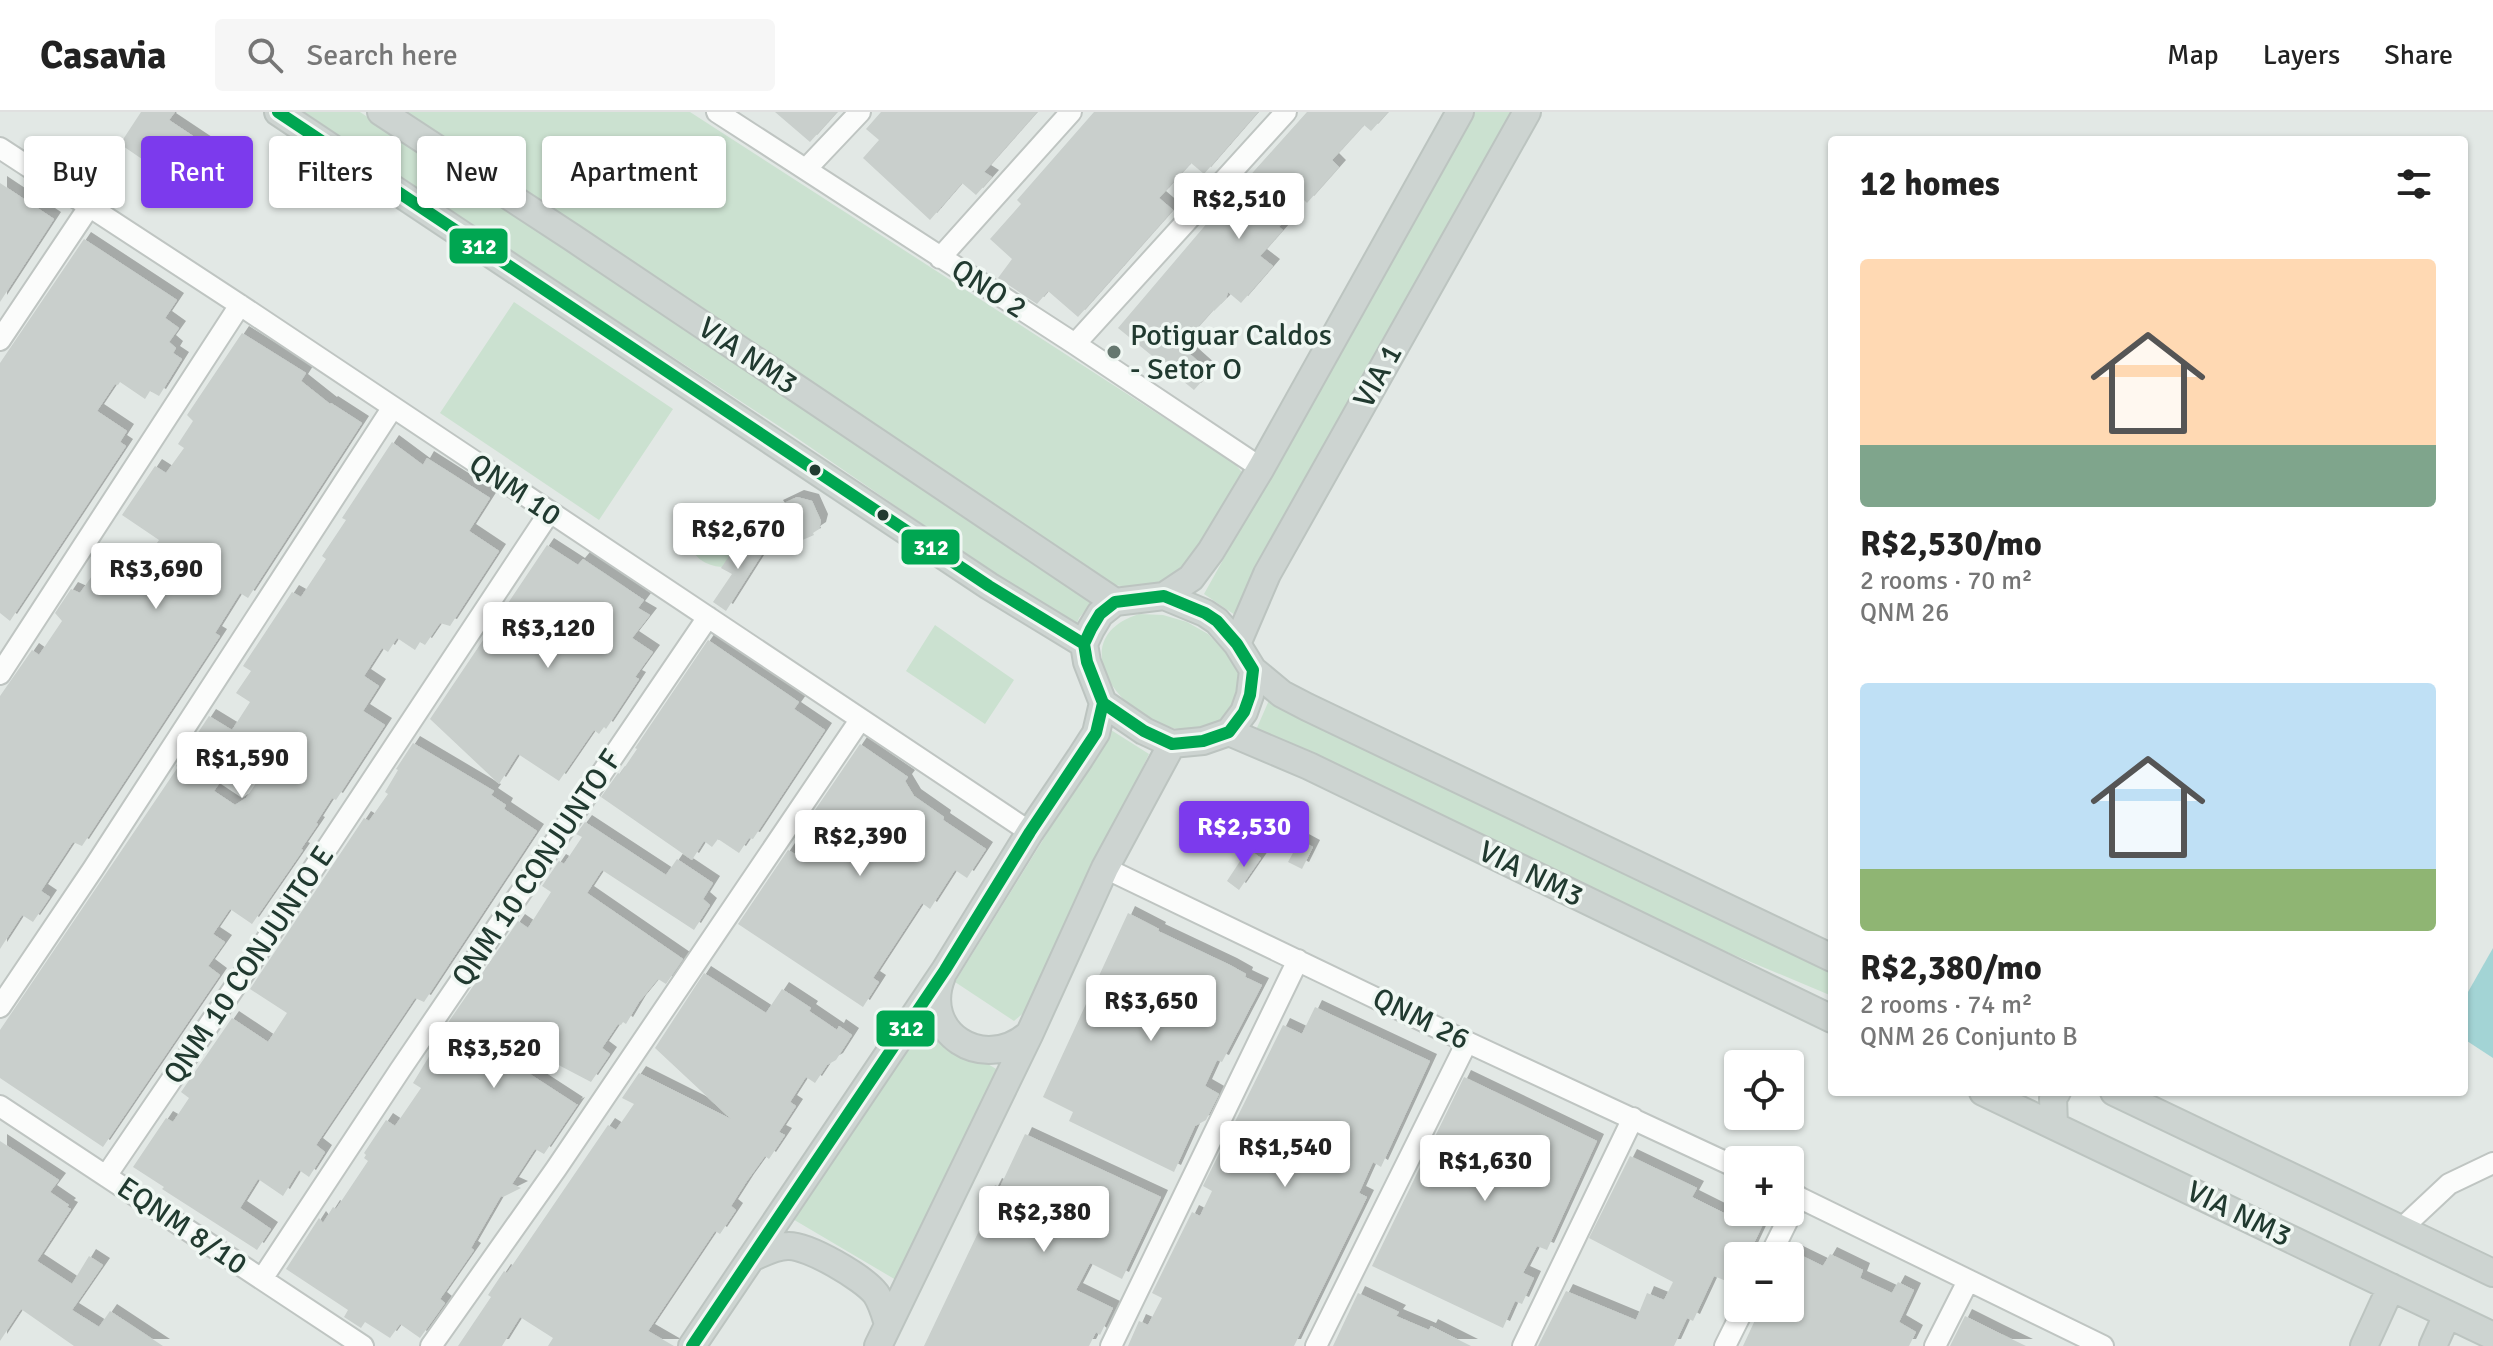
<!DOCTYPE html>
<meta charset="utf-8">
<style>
:root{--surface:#fff;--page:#f6f6f6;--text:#222;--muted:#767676;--line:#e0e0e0;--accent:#7c3aed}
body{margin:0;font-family:Signika,sans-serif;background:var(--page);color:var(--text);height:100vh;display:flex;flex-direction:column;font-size:30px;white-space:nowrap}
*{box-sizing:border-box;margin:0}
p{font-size:26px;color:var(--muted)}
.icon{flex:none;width:44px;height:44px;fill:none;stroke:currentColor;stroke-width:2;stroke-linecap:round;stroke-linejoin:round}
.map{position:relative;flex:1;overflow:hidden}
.drawer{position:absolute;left:1828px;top:24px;width:640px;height:960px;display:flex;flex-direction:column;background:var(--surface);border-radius:8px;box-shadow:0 2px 6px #0004}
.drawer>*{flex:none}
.banner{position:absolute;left:24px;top:24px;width:760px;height:72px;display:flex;gap:16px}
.fabs{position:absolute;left:1724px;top:938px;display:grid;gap:16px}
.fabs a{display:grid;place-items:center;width:80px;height:80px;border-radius:8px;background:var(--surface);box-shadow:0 2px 6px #0004;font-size:40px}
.price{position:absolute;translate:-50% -68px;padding:0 18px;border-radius:8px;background:#fff;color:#222;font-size:26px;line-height:52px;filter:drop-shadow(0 2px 4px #0008)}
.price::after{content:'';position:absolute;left:50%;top:48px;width:24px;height:18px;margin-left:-12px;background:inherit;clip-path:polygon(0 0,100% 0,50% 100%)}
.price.selected{background:var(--accent);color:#fff}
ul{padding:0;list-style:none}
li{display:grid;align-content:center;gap:16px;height:424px;padding:0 32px}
li span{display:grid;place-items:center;height:248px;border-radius:8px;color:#555}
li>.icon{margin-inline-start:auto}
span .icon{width:144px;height:144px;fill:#fffc;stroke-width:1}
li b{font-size:34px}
h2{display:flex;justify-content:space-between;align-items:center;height:96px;padding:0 32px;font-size:34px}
.pill{padding:0 28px;border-radius:8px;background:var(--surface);box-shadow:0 2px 6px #0004;font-size:28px;line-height:72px}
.pill.selected{background:var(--accent);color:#fff}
header{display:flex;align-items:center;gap:48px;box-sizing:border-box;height:112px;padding:0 40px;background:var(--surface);border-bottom:2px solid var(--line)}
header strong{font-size:38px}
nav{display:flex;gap:44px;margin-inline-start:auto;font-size:28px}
.search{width:560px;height:72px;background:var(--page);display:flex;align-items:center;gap:20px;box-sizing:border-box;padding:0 28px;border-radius:8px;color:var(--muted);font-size:30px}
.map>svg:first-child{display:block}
.green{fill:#cbe1d0}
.water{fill:#a3d4d5}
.building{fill:#c9cfcc;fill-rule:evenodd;filter:url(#shadow)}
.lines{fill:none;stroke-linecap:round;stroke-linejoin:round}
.minor-casing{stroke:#bfc5c2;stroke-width:24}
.major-casing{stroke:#bcc4c0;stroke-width:30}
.minor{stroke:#fbfcfb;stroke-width:20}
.major{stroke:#cdd4d1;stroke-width:26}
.bus-1-casing{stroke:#f0f7f3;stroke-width:18}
.bus-1{stroke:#00a651;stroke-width:12}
.poi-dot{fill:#65776f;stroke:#f0f7f3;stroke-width:3}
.bus-dot{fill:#213a30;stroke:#f0f7f3;stroke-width:3}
.labels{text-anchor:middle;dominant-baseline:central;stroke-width:7;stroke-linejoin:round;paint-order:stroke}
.street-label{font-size:30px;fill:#213a30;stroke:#f0f7f3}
.poi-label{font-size:30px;fill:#213a30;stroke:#f0f7f3;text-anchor:start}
.line-badge{stroke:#f0f7f3;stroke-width:3}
.badge-label{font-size:22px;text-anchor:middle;font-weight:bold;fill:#fff}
</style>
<header>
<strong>Casavia</strong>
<div class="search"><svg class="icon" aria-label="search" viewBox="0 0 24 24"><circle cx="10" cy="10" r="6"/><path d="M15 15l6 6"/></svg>Search here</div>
<nav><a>Map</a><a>Layers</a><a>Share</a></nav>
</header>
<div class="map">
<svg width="2493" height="1234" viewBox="0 0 2493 1234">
<defs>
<filter id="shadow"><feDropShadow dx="7" dy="-7" stdDeviation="0" flood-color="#0004"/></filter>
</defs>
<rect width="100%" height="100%" fill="#e2e8e5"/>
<path class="green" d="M298,0h62l734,488 -15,18 -4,11 -281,-193z
M402,0h288l544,351 7,8 1,5c-32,57 -50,122 -128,109z
M1473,0h39l-258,460 -19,43 -31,-21z
M514,190l159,107 -74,111 -159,-107z
M718,394l19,6 11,17 -24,38c-44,-1 -48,-54 -6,-61z
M1139,502l24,1 24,7 21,12 26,28 6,13 -2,29 -20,23c-20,2 -38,5 -56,-2 -49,-18 -95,-88 -23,-111z
M935,513l79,55 -29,44 -79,-53z
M1270,586l562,267v31l-155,-65 -421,-201z
M1111,618l38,24 -122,256 -13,11 -59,-39z
M921,913l77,45 -102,210 -105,-62z"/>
<path class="water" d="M2493,836v110l-26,-17 -3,-7v-35z"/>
<path class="building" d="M141,0h34l-6,8 60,40 -29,44 -26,-17 3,-4 -57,-39z
M775,0h62l-27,30z
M881,0h156l-53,60 8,5 -16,18 -14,-12 -32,37 -67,-62 16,-18 -13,-11z
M1094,0h164l-54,62 -13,-11 -32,35 14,12 -95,107 -30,-26 -11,13 -39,-26 14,-19 -22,-20 31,-35 -4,-4z
M1307,0h81l-17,19 -7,-6 -32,35 7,7 -32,36 -4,-4 -24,28 4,3 -23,26 13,10 -32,37 -13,-11 -2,7 -12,12 -1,-1 -32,36 29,26 -16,18 -76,-62 96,-113 2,2 12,-13 4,3 20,-21 -6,-6z
M0,71l54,36 -54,83z
M84,127l93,61 -12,18 14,10 -10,14 7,6 -3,5 9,6 -23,37 -9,-5 -5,8 -25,-17 -2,3 -3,-1 -18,27 30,20 -7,11 6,4 -116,175 -10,-8v-250z
M242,221l64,40 -5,8 29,23 1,-1 31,20 -114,175 -8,-5 -25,40 5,3 -138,210 -9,-4 -21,32 -11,17 9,6 -17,25 -11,-7 -22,34v-253l32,-46 7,5 23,-34 -7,-8 16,-24 9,4 14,-20 27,19 3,-4 2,1 33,-49 -37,-25 33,-49 11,7 18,-25 -6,-4 15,-23 -6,-6z
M392,330l31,23 4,-7 63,40 -21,33 30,20 -49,75 -10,-3 -15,22 -5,-3 -5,8 -18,-12 -9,14 -6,-4 -18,28 15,10 -16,25 22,14 -49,75 -4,-2 -16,25 2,1 -17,25 2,1 -51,74 -22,-15 -17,25 12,8 -17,24 12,9 -117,172 -103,-69v-48l178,-263 -2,-1 33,-50 23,14 18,-28 -14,-9 15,-22 -8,-5 49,-74 9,5 25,-38 -4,-3 24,-36 -4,-2zM238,644l25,17 -17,25 -11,7 -21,-14z
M797,385l15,4 9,20 -2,8 -6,4 1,2 -16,7 -13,-4 -10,-23 3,-5 -2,-3z
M742,425l22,14 -38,60 -13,-9 19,-28 -11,-6z
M547,433l31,20 5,-6 61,41 -6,8 12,7 -18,23 21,14 -18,25 4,2 -33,50 -2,-2 -5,7 -5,-4 -35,51 -41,-27 -19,30 -69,-65z
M708,528l91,62 -5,7 31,21 -72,109 -4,-1 -10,15 -21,-14 -6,8 -8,-6 -12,19 -91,-63 17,-24 2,1 17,-25 -2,-1z
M413,631l81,48 -3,4 15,10 -2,4 33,22 -113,171 -9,-4 -99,147 9,7 -16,25 -10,-7 -16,26 -25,-17 -18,29 31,21 -14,21 -95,-61 2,-2 -31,-20 33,-49 7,4 16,-24 -8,-6 51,-74 36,24 19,-29 -37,-24 114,-171 5,3 19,-27 -3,-2 13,-22 -2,-1z
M860,632l48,33 -3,4 9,15 30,21 -1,3 43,29 -19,29 -12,-8 -25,39 -8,-6 -49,75 6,4 -16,25 -125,-83 50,-74 7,4 5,-7 14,9 19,-29 -20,-14z
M585,710l81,53 11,-16 36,24 -10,16 7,6 -16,25 -92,-60 -15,23 96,66 -17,25 -8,-5 -19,23 -13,22 -3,-2 -2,3 -3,-1 -16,24 8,6 -19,28 -65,-34 -10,17 60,39 -2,2 4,-2 -34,50 -9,-5 -23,35 9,4 -18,9 -2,-1 -30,52 3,2 -34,49 5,4 -25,35 -20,-14 -10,14 -25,-16 -4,6 -17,-11 4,-7 -62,-41 33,-51 4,5 10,-16 3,2 32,-48 -4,-3 2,-3 -2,-2 22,-33 9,6 26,-38 -8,-5 23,-38 -2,-2 84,-122 10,7 23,-36 -9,-6 17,-25 5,3 18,-27 -6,-3z
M1300,728l13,7 -11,22 -14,-7z
M1248,737l13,9 -22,32 -12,-9z
M1128,801l31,16 -1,2 72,34 16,9 -1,3 17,8 -40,77 -5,-2 -12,26 14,8 -13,26 -11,6 -21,46 -105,-51 4,-9 -30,-15z
M704,861l62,40 16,-24 29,19 -2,3 28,19 2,-4 13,9 -16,25 -9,5 -12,18 -9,-6 -16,25 6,4 -17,26 6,3 -16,24 -4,-3 -18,25 -16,25 5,4 -16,24 -5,-3 -67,100 26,15h-126l5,-8 -33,-21 -18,29h-44l33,-49 -3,-2 16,-24 3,2 101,-148 8,5 18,-26 -12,-6 17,-25 92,46 -76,-71z
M1315,895l115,54 -49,106 -8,-5 -14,31 8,4 -73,149h-166l11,-25 9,4 14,-27 -10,-5 40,-81 8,4 12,-25 -9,-5 80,-161 19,9z
M1464,965l133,64 -50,109 -10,-4 -14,27 11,5 -12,26 -7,-3 -12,27 -131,-62z
M1025,1022l136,63 -39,82 -32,-16 -14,27 37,18 -13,27 -4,-3 -7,14h-165l63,-132 -5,-2 3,-7 10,-20 5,2z
M0,1029l59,39 -9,12 19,13 -2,2 4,2 -34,52 35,23 17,-28 14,9 -31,45 27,17 11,-16 53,35h-89l-53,-37 -21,32z
M1630,1044l67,32 -5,9 34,17 2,-4 17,8 2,-4 17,8 -16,34h-10v30l-24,-10 -21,45 -6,-3 -13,28h-136l28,-55 70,29 11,-27 17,7 9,-18 -84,-44z
M1790,1138l33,16 7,-12 33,16 -3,8 32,15 6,-11 16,8 -15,32 17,10 -7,14h-166l13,-28 6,1 6,-11 22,11z
M1358,1181l41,19 -3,4 33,14 2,-4 40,20h-138z
M1965,1204l32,16 29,14h-76z"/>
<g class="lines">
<g class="minor-casing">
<path id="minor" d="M717,0l358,232 186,124
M0,36l240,157 790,527
M806,57l54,-57
M940,146l131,-146
M0,228l89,-133
M1075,232l211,-232
M0,562l240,-369
M1105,756l362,174 271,126
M0,895l93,-138 300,-462
M0,994l363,240
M106,1064l143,-210 300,-453
M1790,1081l313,153
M2401,1117l48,-45 44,-21
M1770,1144l29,-59
M262,1167l138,-209 308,-453
M431,1234l125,-177 304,-449
M1111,1234l187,-386
M1316,1234l151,-304
M1523,1234l110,-228
M1725,1234l19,-38
M1935,1234l33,-65"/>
</g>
<g class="major-casing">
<path id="major" d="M278,0l711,474 95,58
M381,0l192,126 542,364
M1164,484l27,-18 20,-27 50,-83 199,-356
M1164,484l41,17 12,8 20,23 16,26 -3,25 -6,17 -15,20 -26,9 -31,3 -28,-13 -41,-28 -16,-41 -3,-18 7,-15 9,-15 15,-12z
M1237,532l30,-70 260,-462
M1253,558l29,24 25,13 525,251
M1229,620l80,34 523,253
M942,864c-23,57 41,97 86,59
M1983,980l510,244
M2114,980l379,181
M2054,1013l-1,-27 4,-6
M751,1146c12,-5 24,-12 37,-12 20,-1 76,32 88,48 6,9 9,20 12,30
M692,1234l253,-376 85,-138 50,-74 16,-25 7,-30
M878,1234l151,-311 76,-167 67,-124
M2364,1234l27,-59
M2433,1234l14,-31"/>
</g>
<use href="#minor" class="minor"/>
<use href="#major" class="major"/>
<g class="bus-1-casing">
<path id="bus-1" d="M278,0l711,474 95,58
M1164,484l41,17 12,8 20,23 16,26 -3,25 -6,17 -15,20 -26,9 -31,3 -28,-13 -41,-28 -16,-41 -3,-18 7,-15 9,-15 15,-12z
M692,1234l253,-376 85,-138 66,-99 7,-30"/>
</g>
<use href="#bus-1" class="bus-1"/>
</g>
<circle class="poi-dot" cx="1114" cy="240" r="8"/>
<g class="bus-dot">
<circle cx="815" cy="358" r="7"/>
<circle cx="883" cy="403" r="7"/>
</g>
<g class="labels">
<g class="street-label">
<text transform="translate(989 177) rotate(33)">QNO 2</text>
<text transform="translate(748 244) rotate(34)">VIA NM3</text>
<text transform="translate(1378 264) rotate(-61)">VIA 1</text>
<text transform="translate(515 378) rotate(34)">QNM 10</text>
<text transform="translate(537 756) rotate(-56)">QNM 10 CONJUNTO F</text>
<text transform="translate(1531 762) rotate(26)">VIA NM3</text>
<text transform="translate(249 853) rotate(-56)">QNM 10 CONJUNTO E</text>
<text transform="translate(1421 907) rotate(26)">QNM 26</text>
<text transform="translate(2239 1102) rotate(26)">VIA NM3</text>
<text transform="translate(182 1114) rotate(34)">EQNM 8/10</text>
</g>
<g class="poi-label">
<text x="1130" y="223">Potiguar Caldos<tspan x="1130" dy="34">- Setor O</tspan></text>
</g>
</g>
<g class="line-badge">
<rect x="448" y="115" width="61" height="38" rx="8" fill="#00a651"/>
<rect x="900" y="416" width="61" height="38" rx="8" fill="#00a651"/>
<rect x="875" y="897" width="61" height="39" rx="8" fill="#00a651"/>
</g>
<g class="badge-label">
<text x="479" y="142">312</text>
<text x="931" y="443">312</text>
<text x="906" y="924">312</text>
</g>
</svg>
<div class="fabs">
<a><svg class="icon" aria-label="locate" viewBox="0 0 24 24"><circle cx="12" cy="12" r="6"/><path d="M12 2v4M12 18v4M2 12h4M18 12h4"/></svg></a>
<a>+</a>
<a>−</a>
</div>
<b class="price" style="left:1239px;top:129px">R$2,510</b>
<b class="price" style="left:738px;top:459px">R$2,670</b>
<b class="price" style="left:156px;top:499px">R$3,690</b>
<b class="price" style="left:548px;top:558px">R$3,120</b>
<b class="price" style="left:242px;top:688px">R$1,590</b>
<b class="price selected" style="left:1244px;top:757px">R$2,530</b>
<b class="price" style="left:860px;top:766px">R$2,390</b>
<b class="price" style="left:1151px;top:931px">R$3,650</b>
<b class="price" style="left:494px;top:978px">R$3,520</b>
<b class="price" style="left:1285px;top:1077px">R$1,540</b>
<b class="price" style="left:1485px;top:1091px">R$1,630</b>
<b class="price" style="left:1044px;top:1142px">R$2,380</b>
<div class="banner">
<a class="pill">Buy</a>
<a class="pill selected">Rent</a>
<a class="pill">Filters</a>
<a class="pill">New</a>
<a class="pill">Apartment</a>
</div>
<section class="drawer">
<h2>12 homes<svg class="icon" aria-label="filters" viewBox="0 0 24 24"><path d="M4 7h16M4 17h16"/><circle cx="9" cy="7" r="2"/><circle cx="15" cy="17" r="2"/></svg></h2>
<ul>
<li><span style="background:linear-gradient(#ffd9b3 75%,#7fa58c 0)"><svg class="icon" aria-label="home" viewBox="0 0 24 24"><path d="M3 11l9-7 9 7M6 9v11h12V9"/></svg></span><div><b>R$2,530/mo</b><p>2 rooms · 70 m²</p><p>QNM 26</p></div></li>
<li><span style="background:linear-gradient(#bfe0f5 75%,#8fb573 0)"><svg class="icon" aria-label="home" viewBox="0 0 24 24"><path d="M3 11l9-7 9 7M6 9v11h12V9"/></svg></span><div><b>R$2,380/mo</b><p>2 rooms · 74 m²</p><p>QNM 26 Conjunto B</p></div></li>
</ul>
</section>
</div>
